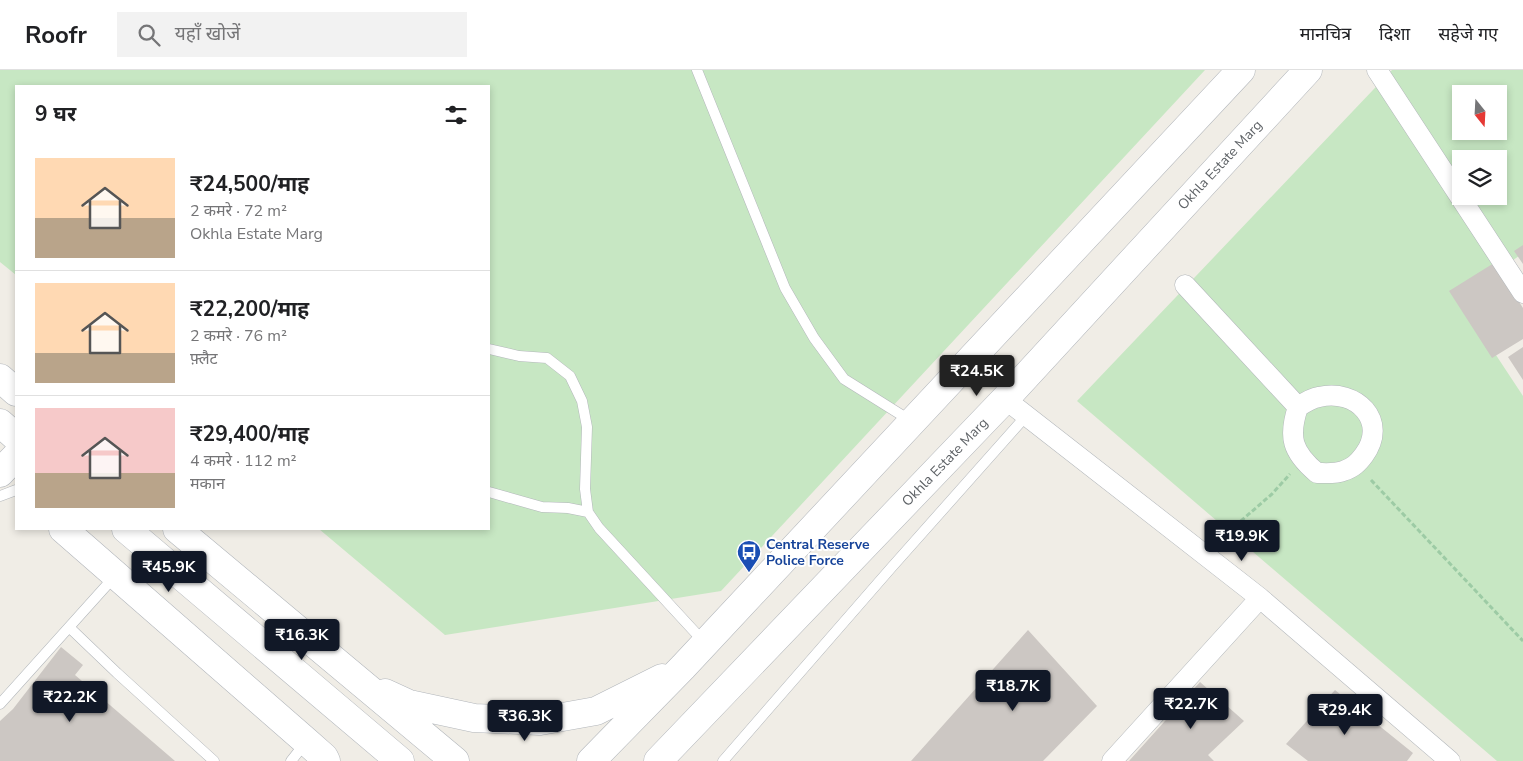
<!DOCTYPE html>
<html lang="hi">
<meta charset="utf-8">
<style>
:root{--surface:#fff;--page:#f2f2f2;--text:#202124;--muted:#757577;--line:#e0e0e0;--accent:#111827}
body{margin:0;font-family:"Nunito Sans","Noto Sans Devanagari",sans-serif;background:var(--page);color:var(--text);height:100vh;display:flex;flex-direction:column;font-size:19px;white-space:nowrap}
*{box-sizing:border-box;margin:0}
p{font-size:16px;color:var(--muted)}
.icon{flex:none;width:28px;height:28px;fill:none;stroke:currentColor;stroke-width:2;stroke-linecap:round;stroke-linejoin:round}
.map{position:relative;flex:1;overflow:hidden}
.side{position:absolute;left:15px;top:15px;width:475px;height:445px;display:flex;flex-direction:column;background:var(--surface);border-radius:0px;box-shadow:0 2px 8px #0003}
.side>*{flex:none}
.needle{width:32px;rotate:162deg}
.buttons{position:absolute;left:1452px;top:15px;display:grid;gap:10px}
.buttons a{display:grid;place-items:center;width:55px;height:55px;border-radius:0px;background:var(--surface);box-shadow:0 2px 8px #0003;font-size:25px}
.price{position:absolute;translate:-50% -42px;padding:0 11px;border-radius:5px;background:var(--accent);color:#fff;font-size:16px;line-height:32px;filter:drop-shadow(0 1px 2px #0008)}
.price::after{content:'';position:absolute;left:50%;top:30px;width:15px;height:11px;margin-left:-8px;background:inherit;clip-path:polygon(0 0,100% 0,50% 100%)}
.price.active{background:#222;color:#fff}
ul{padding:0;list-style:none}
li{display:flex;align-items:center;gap:15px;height:125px;padding:0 20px}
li+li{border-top:1px solid var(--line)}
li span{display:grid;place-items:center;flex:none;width:140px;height:100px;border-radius:0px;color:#555}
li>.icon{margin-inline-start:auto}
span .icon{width:60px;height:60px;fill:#fffc;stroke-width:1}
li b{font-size:21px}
h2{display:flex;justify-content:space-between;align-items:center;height:60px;padding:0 20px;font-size:21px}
header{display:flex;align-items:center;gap:30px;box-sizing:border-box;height:70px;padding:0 25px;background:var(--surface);border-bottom:1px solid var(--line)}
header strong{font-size:24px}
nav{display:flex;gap:28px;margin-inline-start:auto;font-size:18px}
.search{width:350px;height:45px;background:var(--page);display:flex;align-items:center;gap:12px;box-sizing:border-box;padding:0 18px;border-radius:0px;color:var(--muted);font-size:19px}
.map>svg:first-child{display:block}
.green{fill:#c7e7c3;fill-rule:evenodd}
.building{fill:#ccc7c3}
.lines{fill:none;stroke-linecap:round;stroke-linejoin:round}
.lane-casing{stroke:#b3b7bb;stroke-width:11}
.street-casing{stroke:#b3b7bb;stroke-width:21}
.secondary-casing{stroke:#b2b6bb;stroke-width:29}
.path{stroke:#9dcba5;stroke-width:3;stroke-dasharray:5 2.5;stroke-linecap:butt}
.lane{stroke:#fff;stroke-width:10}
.street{stroke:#fff;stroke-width:20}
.secondary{stroke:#fff;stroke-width:28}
.labels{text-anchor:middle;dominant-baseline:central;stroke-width:4;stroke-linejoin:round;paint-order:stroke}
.street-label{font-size:14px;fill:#5e6266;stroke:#fff}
.transit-label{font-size:14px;font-weight:bold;fill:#164399;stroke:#fff;text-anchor:start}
</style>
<header>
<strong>Roofr</strong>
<div class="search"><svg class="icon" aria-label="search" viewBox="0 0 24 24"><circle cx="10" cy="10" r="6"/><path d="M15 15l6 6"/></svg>यहाँ खोजें</div>
<nav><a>मानचित्र</a><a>दिशा</a><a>सहेजे गए</a></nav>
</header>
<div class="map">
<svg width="1523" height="691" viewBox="0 0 1523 691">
<rect width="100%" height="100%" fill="#f0ede6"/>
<path class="green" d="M0,0h1205l-484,521 -276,44 -126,-106h170v-443h-473v189l-16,-13z
M1392,0h131v183l-64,46 64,97v365h-26l-420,-360zM1461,24h38v37h-38zM1461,89h38v37h-38z"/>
<path class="building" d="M1523,175v19l-9,-13z
M1494,193l29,45v31l-31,19 -43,-67z
M1523,277v33l-15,-23z
M1028,560l69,76 -54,55h-132z
M61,577l22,18 -8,10 100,86h-175v-40l13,-12z
M1200,612l44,39 -36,34 6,6h-85z
M1335,620l78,63 -6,8h-99l-22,-17z"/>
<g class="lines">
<g class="lane-casing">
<path id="lane" d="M697,0l88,218 29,50 30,41 67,42
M489,279l30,7 28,2 23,18 12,25 5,26 -2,62 3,23 11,16 105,114
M489,422l53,15 26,1 20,4
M0,426l16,-6
M70,558l47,45 97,88
M0,634l115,-128
M291,691l15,-19
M723,691l168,-193 135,-152"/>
</g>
<g class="street-casing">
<path id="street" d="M1377,0l146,223
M1185,215l113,122c6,-4 14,-9 21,-10 37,-9 70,24 45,58 -6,8 -11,13 -21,16 -7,3 -18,2 -26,2 -25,-21 -29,-36 -19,-66
M1005,329l255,199 190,163
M1112,691l148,-163"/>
</g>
<g class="secondary-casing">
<path id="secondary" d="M0,308l16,14
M0,353l16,14
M0,403l16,-17
M63,459l244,213 17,15 2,4
M126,459l274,232
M177,459l278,232
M385,623l24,11 65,14 66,3 56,-10 66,-33
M591,691l92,-94 558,-597
M658,691l347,-362 303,-329"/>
</g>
<path class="path" d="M1371,410l152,161
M1235,456l37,-32 18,-20"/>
<use href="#lane" class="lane"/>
<use href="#street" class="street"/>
<use href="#secondary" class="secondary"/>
</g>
<defs>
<g id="bus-pin" transform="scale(1.25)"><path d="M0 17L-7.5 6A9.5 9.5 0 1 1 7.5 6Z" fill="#1a4fb4" stroke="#fff"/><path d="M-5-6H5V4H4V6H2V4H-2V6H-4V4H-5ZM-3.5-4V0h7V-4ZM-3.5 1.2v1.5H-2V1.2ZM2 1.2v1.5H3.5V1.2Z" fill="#fff"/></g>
</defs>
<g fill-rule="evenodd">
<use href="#bus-pin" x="749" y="482"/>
</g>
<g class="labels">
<g class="street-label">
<text transform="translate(1220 95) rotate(-47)">Okhla Estate Marg</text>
<text transform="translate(945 392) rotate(-46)">Okhla Estate Marg</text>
</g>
<g class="transit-label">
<text x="766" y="474">Central Reserve<tspan x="766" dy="16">Police Force</tspan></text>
</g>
</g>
</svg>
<div class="buttons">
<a><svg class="needle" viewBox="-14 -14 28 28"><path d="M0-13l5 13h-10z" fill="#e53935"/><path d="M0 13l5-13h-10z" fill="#757577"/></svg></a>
<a><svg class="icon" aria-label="layers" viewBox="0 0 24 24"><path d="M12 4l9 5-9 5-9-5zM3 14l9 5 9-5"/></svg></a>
</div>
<b class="price active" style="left:977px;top:327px">₹24.5K</b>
<b class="price" style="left:1242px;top:492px">₹19.9K</b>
<b class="price" style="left:169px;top:523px">₹45.9K</b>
<b class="price" style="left:302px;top:591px">₹16.3K</b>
<b class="price" style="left:1013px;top:642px">₹18.7K</b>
<b class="price" style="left:70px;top:653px">₹22.2K</b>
<b class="price" style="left:1191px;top:660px">₹22.7K</b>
<b class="price" style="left:1345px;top:666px">₹29.4K</b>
<b class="price" style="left:525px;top:672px">₹36.3K</b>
<section class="side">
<h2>9 घर<svg class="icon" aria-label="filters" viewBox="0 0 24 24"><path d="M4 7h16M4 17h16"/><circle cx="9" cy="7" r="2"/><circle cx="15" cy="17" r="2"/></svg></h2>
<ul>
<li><span style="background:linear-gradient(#ffd9b3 60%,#b9a48a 0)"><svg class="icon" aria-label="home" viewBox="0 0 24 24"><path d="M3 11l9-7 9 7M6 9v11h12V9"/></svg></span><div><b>₹24,500/माह</b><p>2 कमरे · 72 m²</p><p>Okhla Estate Marg</p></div></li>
<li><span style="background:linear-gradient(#ffd9b3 70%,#b9a48a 0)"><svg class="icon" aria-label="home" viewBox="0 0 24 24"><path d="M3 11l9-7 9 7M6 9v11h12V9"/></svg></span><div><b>₹22,200/माह</b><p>2 कमरे · 76 m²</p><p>फ़्लैट</p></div></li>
<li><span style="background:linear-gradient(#f6c9c9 65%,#b9a48a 0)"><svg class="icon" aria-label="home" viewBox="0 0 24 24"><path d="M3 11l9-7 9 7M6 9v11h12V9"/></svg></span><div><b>₹29,400/माह</b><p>4 कमरे · 112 m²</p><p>मकान</p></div></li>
</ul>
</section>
</div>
